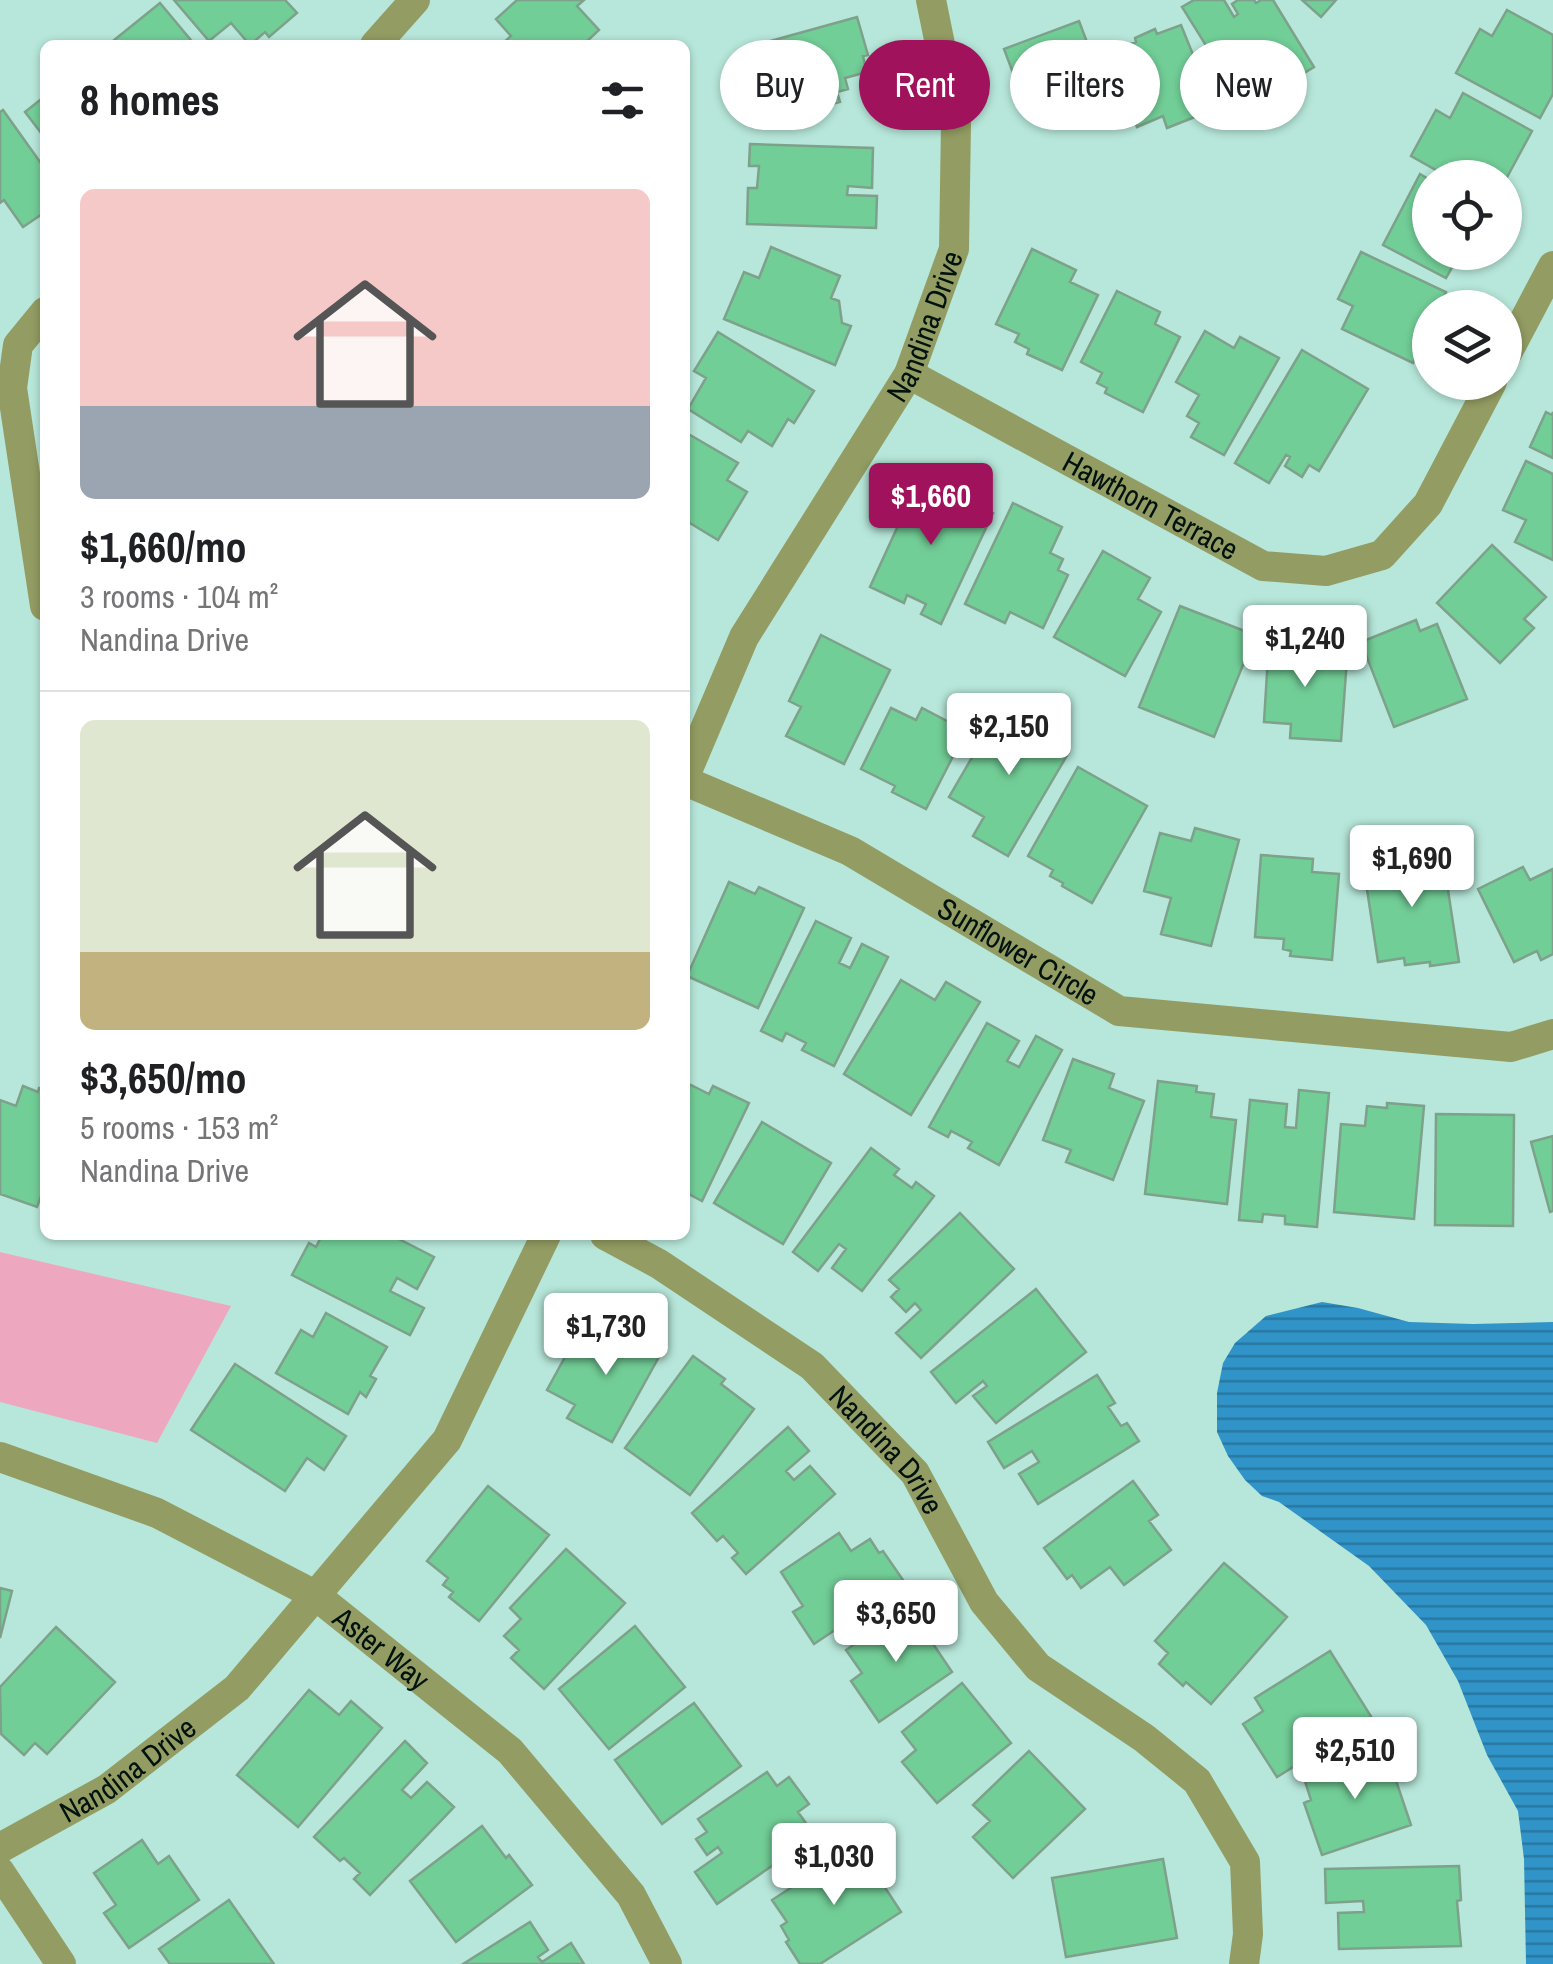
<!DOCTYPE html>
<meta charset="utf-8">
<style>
:root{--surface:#fff;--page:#f2f2f2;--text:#202124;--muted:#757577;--line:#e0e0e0;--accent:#a0125c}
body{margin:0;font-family:"Archivo Narrow",sans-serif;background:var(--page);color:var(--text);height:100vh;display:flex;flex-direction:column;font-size:38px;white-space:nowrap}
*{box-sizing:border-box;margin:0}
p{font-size:32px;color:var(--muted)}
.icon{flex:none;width:55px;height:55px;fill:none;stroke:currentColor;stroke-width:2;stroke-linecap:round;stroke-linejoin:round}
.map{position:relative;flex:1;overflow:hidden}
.side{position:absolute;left:40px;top:40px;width:650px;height:1200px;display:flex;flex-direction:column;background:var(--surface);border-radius:15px;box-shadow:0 2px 8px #0004}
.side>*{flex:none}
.top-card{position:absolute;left:720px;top:40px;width:682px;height:90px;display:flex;gap:20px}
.fabs{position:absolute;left:1412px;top:160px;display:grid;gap:20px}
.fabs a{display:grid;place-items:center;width:110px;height:110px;border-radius:50%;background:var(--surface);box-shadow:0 2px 8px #0004;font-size:50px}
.price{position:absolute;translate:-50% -85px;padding:0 22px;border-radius:10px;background:#fff;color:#222;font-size:32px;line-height:65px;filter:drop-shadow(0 2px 5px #0008)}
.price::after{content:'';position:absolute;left:50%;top:60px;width:30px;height:22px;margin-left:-15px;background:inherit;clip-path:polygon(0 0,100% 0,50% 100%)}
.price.selected{background:var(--accent);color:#fff}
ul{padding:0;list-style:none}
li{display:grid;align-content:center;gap:20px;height:530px;padding:0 40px}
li+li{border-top:2px solid var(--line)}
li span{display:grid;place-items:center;height:310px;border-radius:15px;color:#555}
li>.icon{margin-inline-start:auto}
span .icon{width:180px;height:180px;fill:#fffc;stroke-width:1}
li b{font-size:42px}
h2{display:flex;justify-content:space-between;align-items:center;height:120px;padding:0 40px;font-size:42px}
.chip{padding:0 35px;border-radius:45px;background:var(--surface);box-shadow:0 2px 8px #0004;font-size:35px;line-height:90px}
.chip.selected{background:var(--accent);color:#fff}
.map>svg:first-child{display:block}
.grass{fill:#eda8c0}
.water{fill:url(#water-rules)}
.building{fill:#72ce97;stroke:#7da18a;stroke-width:2.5}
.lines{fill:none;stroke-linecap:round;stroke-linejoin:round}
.street{stroke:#939c62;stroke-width:30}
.labels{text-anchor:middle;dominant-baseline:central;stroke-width:10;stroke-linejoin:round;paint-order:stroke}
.street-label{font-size:30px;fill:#02120e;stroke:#b7e7da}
</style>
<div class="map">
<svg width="1553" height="1964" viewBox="0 0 1553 1964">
<defs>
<pattern id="water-rules" width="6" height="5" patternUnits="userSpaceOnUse" patternTransform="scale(2.5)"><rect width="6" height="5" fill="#3194c8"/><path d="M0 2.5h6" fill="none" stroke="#2777a1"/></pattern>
</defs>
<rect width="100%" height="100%" fill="#b7e7da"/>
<path class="grass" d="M0,1252l231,54 -74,137 -157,-41z"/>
<path class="water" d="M1322,1302l36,6 51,14 64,2 80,-2v642h-27l-2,-105 -6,-48 -31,-56 -29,-74 -32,-56 -57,-59 -90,-64 -17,-6 -17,-16 -17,-24 -11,-24v-39l6,-30 12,-20 31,-27z"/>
<path class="building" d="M174,0h111l12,13 -28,24 -4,-5 -15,13 -19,-22 -22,18z
M517,0h67l-7,6 22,24 -16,15h-79l-1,-2 8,-7 -15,-17z
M1194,0h30l10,17 4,-3 -6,-10 6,-4h16l2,3 5,-3h12l41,67 -18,11 6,11 -24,14 -7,-11 -26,16 -63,-101z
M1302,0h34l-15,17z
M160,3l35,42h-87z
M1507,10l46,25v59l-13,24 -84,-45 24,-44 12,7z
M857,17l11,38 -5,1 4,16 -22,6 3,11 -11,3 3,10 -71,19 -20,-74z
M1079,21l31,82 -47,17 -5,-13 -28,11 -26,-69z
M1181,25l34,84 -48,19 -4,-12 -26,11 -30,-74 29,-11 -1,-4 20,-9 2,5z
M1463,93l69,38 -27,50v-3h-55l-39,-22 25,-46 14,8z
M45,96v42l-20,-26z
M3,110l42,59v43l-22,15 -19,-27 -4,3v-91z
M750,144l123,4 -1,40 -24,-2 -1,9 30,1 -1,32 -129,-4 1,-36h9l2,-22h-10z
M1420,174l10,6v72h39l-4,9 -7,-4 -12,21 -63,-33z
M771,247l69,29 -9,22 8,3 3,22 9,3 -16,39 -111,-46 20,-47 15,6z
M1032,249l44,21 -6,12 28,13 -36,75 -35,-16 2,-5 -14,-7 4,-8 -23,-10z
M1361,252l85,40 -7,16h-9v19l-17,36 -71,-34 11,-23 -15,-7z
M1117,291l43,21 -5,12 25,13 -37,75 -38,-19 2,-5 -10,-5 5,-10 -21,-11z
M1205,331l29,17 6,-11 39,21 -55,97 -33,-18 8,-14 -12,-7 12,-21 -23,-13z
M718,332l96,59 -20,32 -6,-4 -16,27 -24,-15 -7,11 -53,-33 18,-31 -12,-7z
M1302,350l66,39 -49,82 -10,-6 -7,12 -17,-11 5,-9 -4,-2 -17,28 -34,-20z
M1546,412l6,3 1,-3v46l-23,-11z
M685,432l53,31 -11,17 20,12 -29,48 -33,-20z
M1526,461l27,13v86l-38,-18 11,-22 -23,-10z
M924,469l30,14 -15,31 13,6 10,-22 31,15 -52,111 -20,-10 5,-10 -19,-9 -3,8 -34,-16z
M1013,503l49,24 -12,26 13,6 -5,11 10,5 -25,53 -33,-16 -5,11 -40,-19z
M1492,545l54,52 -22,22 10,9 -34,35 -63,-60z
M1103,551l47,27 -12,21 23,13 -36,64 -71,-39z
M1180,606l75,29 -41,102 -75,-30z
M1416,620l4,11 17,-7 30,75 -73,28 -33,-85z
M821,635l69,35 -46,94 -58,-28 15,-29 -12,-6z
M1269,640l56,3v14l22,2 -6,82 -51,-3 1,-14 -27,-2z
M891,708l25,12 6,-12 44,23 -40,78 -34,-17 3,-6 -34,-17z
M1022,710l27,15 -7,11 27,16 -61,104 -35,-20 11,-19 -35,-20 50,-86 17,10z
M1078,767l69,39 -55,97 -30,-17 1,-3 -13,-7 3,-6 -25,-14z
M1195,828l44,12 -28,106 -50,-12 10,-36 -27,-7 16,-58 31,8z
M1442,851l17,111 -29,4v-4l-25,3 -1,-7 -26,4 -15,-99z
M1261,855l52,4 -1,13 27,2 -7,86 -42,-4 1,-5 -8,-2 1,-10 -29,-2z
M1523,867l7,13 23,-11v85l-12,6 -4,-9 -23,11 -36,-73z
M729,882l26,12 4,-7 45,21 -46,100 -71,-32z
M816,921l35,17 -12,25 11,5 12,-24 26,13 -54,109 -32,-16 4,-7 -20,-10 -4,8 -21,-10z
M901,980l34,20 11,-18 34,20 -69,113 -67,-41z
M987,1023l32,18 -12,20 12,6 17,-31 26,14 -63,115 -31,-17 4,-6 -21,-11 -3,6 -19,-10z
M1073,1059l41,15 -5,14 35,13 -31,79 -47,-18 5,-12 -28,-10z
M1158,1081l39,5 -1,6 18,2 -3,23 25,3 -9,84 -82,-10z
M685,1082l24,12 4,-8 36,17 -47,98 -17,-9z
M23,1086l15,6 1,-4 6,2v95l-8,22 -37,-13v-94l16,6z
M1299,1090l30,3 -12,134 -32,-3v-8l-22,-2 -1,8 -23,-2 11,-120 37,4 -2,23 11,1z
M1387,1103l37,3 -10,113 -80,-7 7,-88 24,2 2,-20 20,2z
M1436,1114l78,1 -1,111 -78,-1z
M762,1122l69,41 -48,81 -69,-41z
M1553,1136v75l-3,1 -19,-70z
M871,1148l28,21 -5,6 18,13 4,-6 18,14 -72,95 -30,-23 14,-19 -7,-5 -21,27 -25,-19z
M960,1213l54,56 -93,89 -25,-25 25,-23 -6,-7 -9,9 -15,-15 8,-8 -10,-9z
M322,1235h69l43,22 -17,32 -20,-11 -7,13 34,17 -14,27 -118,-60 17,-32 7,4z
M1036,1289l50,63 -90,71 -23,-27 14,-10 -4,-5 -27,22 -25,-31z
M326,1313l61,34 -17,29 6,3 -10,18 -6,-5 -12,22 -72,-41 25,-43 12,7z
M616,1320l15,9 2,-3 33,18 -54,98 -45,-24 8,-13 -28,-15 30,-55 24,13z
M693,1356l32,23 -4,5 33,25 -64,86 -65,-47z
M235,1364l111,72 -22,34 -17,-12 -22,33 -94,-61z
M1097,1375l18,28 -7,4 13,19 6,-3 12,18 -101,63 -19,-30 20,-12 -7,-11 -28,17 -16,-26z
M788,1427l21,24 -23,20 8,9 16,-14 25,28 -89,80 -14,-16 6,-5 -15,-17 -6,5 -25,-28z
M1133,1481l25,34 -9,6 22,29 -47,35 -14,-18 -29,21 -9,-13 -5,4 -23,-31z
M488,1486l61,49 -70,86 -30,-24 4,-5 -10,-7 5,-7 -21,-17z
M839,1533l12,18 19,-12 9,14 4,-2 22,32 -91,61 -21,-32 10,-6 -22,-34z
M566,1549l59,54 -81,86 -33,-31 8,-8 -15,-14 17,-17 -11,-11z
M1224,1563l63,54 -76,87 -25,-22 -3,4 -24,-22 9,-11 -13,-12z
M0,1588l12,3 -12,47z
M904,1610l13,19 4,-3 31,46 -73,50 -28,-41 11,-8 -16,-23z
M635,1626l50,61 -76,62 -50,-60z
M56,1627l59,55 -68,72 -12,-11 -11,12 -23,-21 -1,-47z
M1330,1651l42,67 -95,59 -34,-53 20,-13 -8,-13z
M962,1683l49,60 -74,60 -35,-41 14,-12 -14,-18z
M309,1690l30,25 12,-14 31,27 -84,99 -61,-52z
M694,1703l47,63 -79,58 -47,-64z
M405,1741l22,22 -25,27 9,8 16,-16 27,25 -84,88 -16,-16 6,-6 -16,-15 -4,3 -26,-24z
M1385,1748l26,77 -89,30 -18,-52 7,-3 -8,-25z
M1029,1751l56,58 -72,69 -40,-41 17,-16 -17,-16z
M767,1772l10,14 12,-9 20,27 -11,8 17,24 -98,68 -22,-32 27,-19 -4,-6 -11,8 -11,-16 11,-7 -9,-13z
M482,1826l24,32 3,-3 23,30 -76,57 -46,-61z
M142,1840l16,24 11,-8 30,44 -70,48 -25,-35 12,-8 -22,-32z
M857,1845l44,67 -81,52h-20l-14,-22 3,-2 -8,-14 6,-4 -15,-22z
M1163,1859l14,79 -111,19 -14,-79z
M1459,1866l2,34 -4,1 4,45 -122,3 -1,-36 26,-1 -1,-11 -37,2 -1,-34z
M229,1900l45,64h-104l-11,-15z
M530,1922l18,28 -10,7 4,5 29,-19 13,21h-121z"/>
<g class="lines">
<g class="street">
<path d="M375,45l40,-45"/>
<path d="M45,312l-27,33 -6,43 33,218"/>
<path d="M1505,357l48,-91"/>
<path id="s1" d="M909,374l354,192 63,5 56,-16 46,-51 64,-122"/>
<path id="s2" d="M685,776l59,-139 165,-263 45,-125 2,-126 -25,-123"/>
<path id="s3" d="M685,781l165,70 269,160 392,36 42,-13"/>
<path id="s4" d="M605,1235l54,29 153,102 103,107 69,129 54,65 106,71 53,43 48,81 3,72 -4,30"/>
<path id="s5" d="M0,1457l157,56 158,82 195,156 121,144 36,69"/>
<path id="s6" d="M0,1848l107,-59 130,-101 210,-248 99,-205"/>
<path d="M0,1872l61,92"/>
</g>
</g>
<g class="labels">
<g class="street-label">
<text stroke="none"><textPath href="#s2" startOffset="512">Nandina Drive</textPath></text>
<text stroke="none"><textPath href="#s1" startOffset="275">Hawthorn Terrace</textPath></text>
<text stroke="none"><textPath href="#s3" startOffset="375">Sunflower Circle</textPath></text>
<text stroke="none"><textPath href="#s4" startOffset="358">Nandina Drive</textPath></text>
<text stroke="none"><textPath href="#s5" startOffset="430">Aster Way</textPath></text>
<text stroke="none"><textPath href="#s6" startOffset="150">Nandina Drive</textPath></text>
</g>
</g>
</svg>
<div class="fabs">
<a><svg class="icon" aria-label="locate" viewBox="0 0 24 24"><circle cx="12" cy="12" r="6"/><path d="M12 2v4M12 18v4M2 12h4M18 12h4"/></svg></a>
<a><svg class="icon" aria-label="layers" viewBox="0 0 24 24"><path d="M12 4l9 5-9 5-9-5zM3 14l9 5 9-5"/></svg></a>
</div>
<b class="price selected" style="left:931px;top:548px">$1,660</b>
<b class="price" style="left:1305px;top:690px">$1,240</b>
<b class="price" style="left:1009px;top:778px">$2,150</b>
<b class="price" style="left:1412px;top:910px">$1,690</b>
<b class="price" style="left:606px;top:1378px">$1,730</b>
<b class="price" style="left:896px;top:1665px">$3,650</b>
<b class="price" style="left:1355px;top:1802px">$2,510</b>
<b class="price" style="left:834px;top:1908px">$1,030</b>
<div class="top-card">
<a class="chip">Buy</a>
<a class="chip selected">Rent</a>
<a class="chip">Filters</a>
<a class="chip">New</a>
</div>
<section class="side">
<h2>8 homes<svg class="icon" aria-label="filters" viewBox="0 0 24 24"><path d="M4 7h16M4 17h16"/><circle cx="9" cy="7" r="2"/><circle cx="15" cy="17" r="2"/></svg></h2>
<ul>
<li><span style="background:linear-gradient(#f6c9c9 70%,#9aa5b1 0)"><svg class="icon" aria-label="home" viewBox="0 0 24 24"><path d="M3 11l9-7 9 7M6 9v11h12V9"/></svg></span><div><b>$1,660/mo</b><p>3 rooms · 104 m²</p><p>Nandina Drive</p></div></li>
<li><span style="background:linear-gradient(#dfe7d0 75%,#c2b280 0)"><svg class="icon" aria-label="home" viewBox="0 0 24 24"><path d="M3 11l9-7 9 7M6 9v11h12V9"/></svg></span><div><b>$3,650/mo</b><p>5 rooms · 153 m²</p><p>Nandina Drive</p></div></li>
</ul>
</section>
</div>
